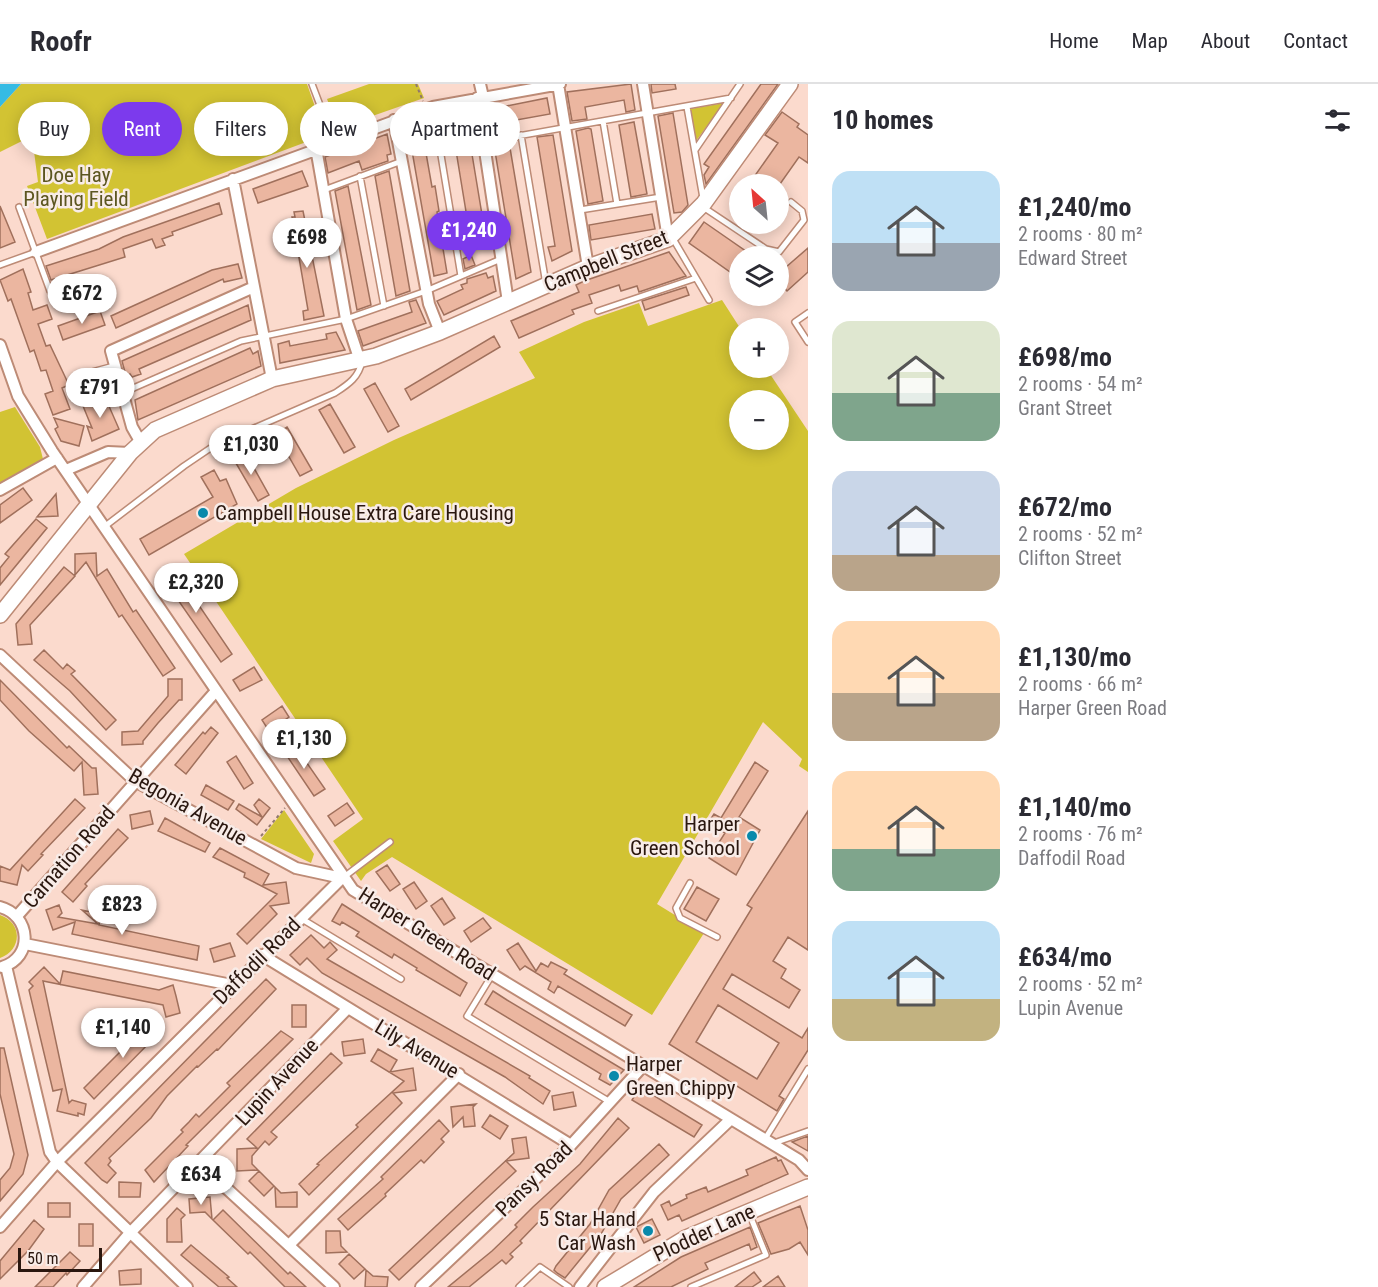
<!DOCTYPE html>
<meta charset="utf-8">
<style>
:root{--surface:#fff;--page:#f2f2f3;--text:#2b2b33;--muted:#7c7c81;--line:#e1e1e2;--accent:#7c3aed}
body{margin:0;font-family:"Roboto Condensed",sans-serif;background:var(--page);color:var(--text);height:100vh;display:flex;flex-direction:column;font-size:22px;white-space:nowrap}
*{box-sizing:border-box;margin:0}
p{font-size:20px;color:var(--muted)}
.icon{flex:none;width:33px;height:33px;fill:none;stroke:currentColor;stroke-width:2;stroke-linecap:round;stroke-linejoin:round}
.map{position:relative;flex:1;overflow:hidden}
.side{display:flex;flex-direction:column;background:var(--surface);width:570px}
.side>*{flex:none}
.guide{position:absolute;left:18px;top:18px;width:570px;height:54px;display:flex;gap:12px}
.needle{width:39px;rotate:333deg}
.tools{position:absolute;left:729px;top:90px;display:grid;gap:12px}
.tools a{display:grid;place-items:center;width:60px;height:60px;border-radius:50%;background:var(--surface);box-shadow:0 3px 15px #0003;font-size:30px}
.scale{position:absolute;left:18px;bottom:15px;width:84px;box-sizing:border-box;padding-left:6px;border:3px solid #2a170f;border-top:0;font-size:16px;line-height:21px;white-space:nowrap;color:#2a170f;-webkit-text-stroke:4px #f8ece8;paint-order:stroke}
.price{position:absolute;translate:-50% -51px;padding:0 14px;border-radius:21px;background:#fff;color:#222;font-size:20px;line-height:39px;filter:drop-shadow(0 2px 3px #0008)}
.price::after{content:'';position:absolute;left:50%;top:36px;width:18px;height:14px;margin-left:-9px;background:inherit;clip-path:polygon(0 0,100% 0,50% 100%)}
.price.selected{background:var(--accent);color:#fff}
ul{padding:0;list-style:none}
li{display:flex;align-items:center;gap:18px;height:150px;padding:0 24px}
li span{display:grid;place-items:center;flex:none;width:168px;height:120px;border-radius:18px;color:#555}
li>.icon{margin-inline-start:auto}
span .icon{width:72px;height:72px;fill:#fffc;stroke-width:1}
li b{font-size:26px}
h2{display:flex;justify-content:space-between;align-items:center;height:72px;padding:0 24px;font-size:26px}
.pill{padding:0 21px;border-radius:27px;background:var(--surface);box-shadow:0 3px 15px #0003;font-size:21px;line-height:54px}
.pill.selected{background:var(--accent);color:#fff}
header{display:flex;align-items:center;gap:36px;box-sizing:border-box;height:84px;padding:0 30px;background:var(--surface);border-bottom:2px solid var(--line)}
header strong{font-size:28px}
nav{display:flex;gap:33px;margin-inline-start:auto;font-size:21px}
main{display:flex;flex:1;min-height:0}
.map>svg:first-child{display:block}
.green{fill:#d2c333;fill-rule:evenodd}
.water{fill:#35bbe4}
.building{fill:#ebb6a0;stroke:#a0705c;stroke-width:1.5;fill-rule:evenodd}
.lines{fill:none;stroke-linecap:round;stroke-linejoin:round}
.lane-casing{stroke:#bd8b76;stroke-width:8}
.street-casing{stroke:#bd8b76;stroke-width:14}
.secondary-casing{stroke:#bd8b76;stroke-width:18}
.path{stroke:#92786e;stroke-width:2;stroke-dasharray:3 3;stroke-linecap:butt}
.lane{stroke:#fff;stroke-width:5}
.street{stroke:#fff;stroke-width:10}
.secondary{stroke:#fff;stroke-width:15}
.poi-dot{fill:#0889ab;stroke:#f8ece8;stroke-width:2}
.labels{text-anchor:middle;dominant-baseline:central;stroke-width:5;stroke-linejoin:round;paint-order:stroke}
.park-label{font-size:21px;fill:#5c5620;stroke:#f8ece8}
.street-label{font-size:21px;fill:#2a170f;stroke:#f8ece8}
.poi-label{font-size:21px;fill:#2a170f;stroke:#f8ece8;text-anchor:start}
</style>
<header>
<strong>Roofr</strong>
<nav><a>Home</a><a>Map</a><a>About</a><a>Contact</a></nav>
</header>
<main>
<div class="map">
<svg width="808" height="1203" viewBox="0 0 808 1203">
<rect width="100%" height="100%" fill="#fbdacd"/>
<path class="green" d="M21,0h286l18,51 -278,104 -20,-53 11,-4 -6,-46 -32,16v-45z
M369,0h49l6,14 -86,30 -11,-29z
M724,19l-28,38 -6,-32z
M722,216l18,28v40h26l42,63v341l-9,-6 3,-7 -39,-37 -106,182 47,29 -52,82 -260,-158 -26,17 -5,7 -28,-40 30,-22 -179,-265 112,-66 98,-48 141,-62 -16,-26 65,-30 55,-19 9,23zM740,316h38v40h-38z
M15,323l25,40 3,12 -43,25v-72z
M284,726l30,44 -3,9 -50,-24z
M0,831c23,8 22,35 0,43z"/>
<path class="water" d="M0,0h21l-21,23z"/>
<path class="building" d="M631,0l4,26 -9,2 -2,-12 -39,7 2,12 -15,2 -5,-29z
M651,0h24l1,5 -24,4z
M761,0h17l-72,100 -2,-9 5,-8 -5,-3z
M547,14l3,16 -61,11 -3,-15z
M465,28l22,133 -15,3 -22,-134z
M782,28l17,12 -2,3 11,8v28l-9,-6 -19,27h-31l29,-41 -13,-8z
M673,29l15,92 -6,7 -8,1 -16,-97z
M634,38l13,72 -16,3 -12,-72z
M421,41l11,62 3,-1 4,25 -2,1 10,61 -13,3 -26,-148z
M588,44l3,1 12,72 -15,3 -12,-73z
M387,50l4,20 -4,1 1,6 -26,9 -3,-9 -31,12 -3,-16z
M553,51l19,116 -20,10 -4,-14 7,-1 -18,-109z
M509,58l22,130 -15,7 -22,-134z
M302,87l6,15 -50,17 -5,-14z
M389,87l21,120 -14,5 -21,-120z
M348,102l23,119 -14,5 -22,-119z
M219,119l3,11 -50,18 1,3 -11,4 3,6 -9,3 -4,-9 -29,10 2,8 -74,23 -5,-14 53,-17 24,-12z
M0,122l15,36 -15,6z
M303,127l21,105 -20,4 -1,-9 5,-1 -16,-93h3l-1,-5z
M652,130l3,15 -64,11 -2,-15z
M704,138l49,34h-13v23l-51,-36z
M808,164v24l-21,19 -9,-10v-7z
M669,168l17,24 -47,16 -2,-6 -16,5 -2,-6 -30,10 3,8 -20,7 2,4 -55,24 -8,-17 68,-29 -3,-7 8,-4z
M471,171l4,10 -10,4 -2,-10z
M238,180l4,14 -18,4 -1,-3 -107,49 -5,-12 101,-46z
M23,185l8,23 -3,1 5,17 14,-5 5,14 -14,5 8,22 4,-1 19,40 -7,3 8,21 -17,6 -8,-21 8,-3 -7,-21 -5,1 -7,-21 -4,2 -19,-53 -3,2 -8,-21z
M486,189l2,5 5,-2 3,15 -52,24 -7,-14 26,-12 -2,-4 6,-2v-4z
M686,203l3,8 -44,15 -3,-9z
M416,216l10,23 -63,23 -5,-15 54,-19 -3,-10z
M248,221l3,15 -112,49 2,5 -9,3 -2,-3 -4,2 -4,-15z
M100,227l5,14 -42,15 -5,-14z
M336,248l9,18 -65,13 -2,-19 11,-3 1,5 37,-7 -1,-5z
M494,252l6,11 -89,53 -6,-11z
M250,264l3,6 5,-3 3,15 -123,54 -3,-20z
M375,299l24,43 -11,6 -24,-43z
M105,313l14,32 -27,12 -5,-15 5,2 -9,-22z
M330,320l25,43 -11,6 -25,-43z
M54,334l30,8 -5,20 -18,-5 -6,-12 3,-2z
M287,343l25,43 -12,6 -24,-42z
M245,368l24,43 -11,6 -25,-43z
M214,386l6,11 6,-2 11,25 -88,51 -9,-16 73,-42 -12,-20z
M23,404l9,12 -32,23v-18z
M56,410l2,22 -21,1z
M36,435l11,9 -47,57v-17l9,-11 -4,-3z
M96,469l1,23 10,-7 26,43 3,-2 39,58 -12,8 -41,-61 -3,2 -33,-55 -11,13v-21z
M64,483l11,9 -45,49 2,19 -14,1 -2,-21z
M169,484l3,4 3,-2 57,84 -11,8 -61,-88z
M44,566l19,19 4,-5 8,7 -4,3 45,46 -10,10 -36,-39 -36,-31z
M254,583l8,13 -22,11 -7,-11z
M168,595h14v21h-3l-21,23 -15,18v3l-21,1v-13l16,-1 30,-35z
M0,596l67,68 2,-2 23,22h4l2,26 -14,1 -2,-33 -8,9 -45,-40 -29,-31z
M282,622l7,11 -20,14 -7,-11z
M211,643l7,6 -32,41 -11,-9 28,-33 2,2z
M293,659l32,46 -11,7 -31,-46z
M236,672l17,27 -9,6 -17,-27z
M755,678l13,9 -29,46 21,13 -24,45 -27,-17 16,-25 -17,-10 6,-9 7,4z
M206,701l28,16 -6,9 -27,-15z
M75,715l10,9 -44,46 2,1 -15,16 -6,-6 -5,20 -17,-4v-15l10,4z
M259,715l11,9 -13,17 -21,-16 3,-5 23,13 -8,-12z
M347,719l7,10 -19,13 -7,-10z
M150,727l3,13 -21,5 -2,-14z
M808,727v139l-20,-13 -15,24 13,8 -5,9 19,12 -11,18 -57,-34 -9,15 79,49 6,-10v22l-29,46 5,3 -7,12 -108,-67 83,-136 -5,-3zM718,921l61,38 -22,36 -61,-37z
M165,734l45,25 -5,9 -47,-21z
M118,745l10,9 -43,46 2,2 -14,16 -11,-10z
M220,764l49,26 -6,11 23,-3 3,21 -19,3 7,8 -30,30 -10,-10 40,-40 -33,-17 1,-4 -32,-16z
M387,781l13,19 -10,7 -14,-19z
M414,798l13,19 -11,8 -13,-20z
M697,803l22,12 -13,22 -22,-12z
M442,814l13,20 -11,7 -13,-19z
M342,820l125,79 -7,13 -44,-26 1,-2 -23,-14 -2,4 -36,-22 3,-4 -17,-10 -2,3 -8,-4z
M59,821l3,8 -4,4 40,7 -16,-14 19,4 -2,11 100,21 -2,14 -125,-26 3,-12 -22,8 -7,-20z
M483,834l8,10 -20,14 -7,-11z
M311,851l13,13 6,-6 7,8 -10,9 203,117 -1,2 21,13 -7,13 -38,-27 -183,-104 -15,-15 -7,7 -10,-10z
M230,859l5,13 -21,6 -4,-13z
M518,859l18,28 5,-8 7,4 3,-5 16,8 -3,4 68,41 -7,11 -67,-40 -4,7 -6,-4 3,-7 -26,-16 -5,4 -13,-20z
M44,883l16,17 3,-13 96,19 14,-5 3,11 4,17 -14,4 -3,-12 -120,-24 26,122 3,-3 14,4 -2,11 -6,-2v3l-21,-5 5,-22 -9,2 -24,-101 4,-4 -4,-4z
M266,895l10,10 -58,61 -1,-1 -19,18 -1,-1 -30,30 -16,22 -42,40 2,3 -3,4 8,8 -9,10 -5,-3 -17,-17z
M493,907l14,9 117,70 -14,15 -11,-6 2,-5 -116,-70z
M292,921h14v22h-14z
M146,933l14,15 -66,67 -10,-11 59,-59 -4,-4z
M281,947l12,8 -107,106 2,1 -34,36 -9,-12 38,-38 -2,-2 8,-8 7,-8 3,3 31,-31 -3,-3z
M363,955l2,14 -21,3 -2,-14z
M0,964h4l24,107 -5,19 -23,27v-21l10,-12 4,-14 -14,-60z
M378,965l19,11 -7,12 23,-4 3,22 -23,3 9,10 -93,92 -10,-11 20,-19 -2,-1 41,-37 -2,-2 48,-44 -33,-20z
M331,969l11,10 -71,69 6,5 -8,8 -4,-4 -13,15v8l6,6 -21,1v-22l20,-1 -10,-9z
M639,999l12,11 51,31 -8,12 -62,-37 2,-3 -3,-3z
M573,1008l3,14 -22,4 -2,-14z
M476,1020l-3,3 2,19 -11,1 -1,-10 -10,10 -2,-20z
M490,1031l18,11 -8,13 -18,-12z
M618,1034l11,10 -109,113 2,2 -12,11 3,3 -7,7 -4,-4 -33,27h-21l44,-36 25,-24 -2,-2 18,-18 47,-43z
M439,1036l10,11 -8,8 3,3 -20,21 -3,-3 -36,34 1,2 -38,34 -10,-11 45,-40 -2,-2z
M808,1052v15l-16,-9z
M526,1053l3,21 -23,3 10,10 -117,109 -10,-10 125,-117 -2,-14z
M659,1060l10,11 -48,44 -20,35 -36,44 -8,-5 -3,-3 2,-4 34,-42 19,-34z
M776,1073l2,4 3,-1 7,14 -106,47 -3,-6 -11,5 -7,-15 8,-4 2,5 16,-8 -1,-3 20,-8 2,5 40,-17 -2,-5z
M259,1087l15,15 -10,10 -15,-15z
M119,1098l22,1 -1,14h-21z
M275,1103l6,6 16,-1v15h-21z
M210,1113l2,22 -7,-7 -15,1 -1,-14z
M48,1119h22v14h-22z
M800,1122l8,24v25l-8,-13 -11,7 -18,5 -13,-31z
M177,1124l8,7 -4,4 1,23h-15v-23z
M223,1126l65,64 2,-2 16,15h-21l-35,-35 -2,2 -35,-34z
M652,1135l8,16 -16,8 -8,-16z
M34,1136l10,9 -16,22 -28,28v-18z
M79,1140h14v22h-14z
M750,1143l7,20 -6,3 -2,-6 -44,19 3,6 -37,18h-37l47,-30z
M326,1147h14l1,15 6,6 -21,1z
M191,1161l38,32 -2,1 10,9h-18l-38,-32z
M70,1168l10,9 -13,14 -1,-2 -13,14h-18z
M349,1170l16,15 -11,10 -15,-15z
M141,1185v15l-21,1 -1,-14z
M366,1186l7,6 15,1 -1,10h-22z
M754,1188l7,9 -9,6h-17z
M778,1192l7,11h-22z"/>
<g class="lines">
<g class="lane-casing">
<path id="lane" d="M312,0l22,58
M433,23l28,169
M687,23l16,91
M603,37l14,83
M521,51l25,149
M484,58l247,-44
M695,66l45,-66
M360,92l24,130
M324,106l78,-29
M19,123l31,84
M703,123l63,42 13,3 25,-32 -2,-9 -11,-9
M580,126l81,-13
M672,153l37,63
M0,181l36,-13
M598,227l98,-33
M808,229l-13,9 13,20
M88,289l26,-7
M122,309l119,-52 105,-22 80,-28 75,-32
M104,443l80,-61 31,-21 120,-52c14,-9 24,-16 27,-32
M344,793l46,-35
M690,799l-14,25 4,10 37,19
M302,835l99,60
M492,891l-25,41 143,86
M765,1055l43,-70
M774,1059l34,-12
M519,1203l21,-20 29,20
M691,1203l75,-32 -17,-42"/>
</g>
<g class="street-casing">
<path id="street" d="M480,0l3,13
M558,0l30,183
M643,0l25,155
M477,14l31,204
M394,36l35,184 11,28
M316,64l30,171 14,42
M233,95l39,200
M36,168l397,-145 127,-23
M0,261l18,51 34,55 301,439 446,270 9,10
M140,357l-8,-14 -21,-76 143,-64
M66,386l42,-18 22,1
M0,406l57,-32
M0,571l135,126 161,87 46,10
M0,823c31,8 34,51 2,60
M17,832l199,-225
M25,860l207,41
M262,871l309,190
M6,882l44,186 7,10 130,125
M200,1080l134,123
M0,1143l57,-65 285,-284
M289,1161l170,-171
M83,1203l46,-53 219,-226
M421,1203l150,-142 72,-79
M580,1203l74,-95 77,-73"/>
</g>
<g class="secondary-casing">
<path id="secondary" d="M0,531l130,-162 25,-23 117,-51 104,-23 64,-24 148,-65 80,-28 36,-36 86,-119
M605,1203l81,-49 122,-51"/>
</g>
<path class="path" d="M416,0l7,17
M261,752l24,-28"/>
<use href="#lane" class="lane"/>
<use href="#street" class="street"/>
<use href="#secondary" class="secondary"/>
</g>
<g class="poi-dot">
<circle cx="203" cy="429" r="6"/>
<circle cx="752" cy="752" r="6"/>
<circle cx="614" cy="992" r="6"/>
<circle cx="648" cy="1147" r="6"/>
</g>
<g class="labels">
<g class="park-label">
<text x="76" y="91">Doe Hay<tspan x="76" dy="24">Playing Field</tspan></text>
</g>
<g class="street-label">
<text transform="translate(606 177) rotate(-22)">Campbell Street</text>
<text transform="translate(188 723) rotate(30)">Begonia Avenue</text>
<text transform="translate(69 773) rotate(-49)">Carnation Road</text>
<text transform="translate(427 850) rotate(32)">Harper Green Road</text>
<text transform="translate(257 877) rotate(-45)">Daffodil Road</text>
<text transform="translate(417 965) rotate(31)">Lily Avenue</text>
<text transform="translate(277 998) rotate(-47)">Lupin Avenue</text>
<text transform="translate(534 1095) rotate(-44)">Pansy Road</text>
<text transform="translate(704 1149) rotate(-25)">Plodder Lane</text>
</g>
<g class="poi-label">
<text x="215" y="429">Campbell House Extra Care Housing</text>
<text x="740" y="740" text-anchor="end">Harper<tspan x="740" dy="24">Green School</tspan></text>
<text x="626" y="980">Harper<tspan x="626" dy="24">Green Chippy</tspan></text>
<text x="636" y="1135" text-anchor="end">5 Star Hand<tspan x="636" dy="24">Car Wash</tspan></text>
</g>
</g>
</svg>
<div class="tools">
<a><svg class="needle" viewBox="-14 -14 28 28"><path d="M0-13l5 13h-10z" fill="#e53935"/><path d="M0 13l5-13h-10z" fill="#7c7c81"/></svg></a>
<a><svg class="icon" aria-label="layers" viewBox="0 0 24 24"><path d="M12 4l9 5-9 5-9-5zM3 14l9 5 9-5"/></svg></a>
<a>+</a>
<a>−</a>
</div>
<div class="scale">50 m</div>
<b class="price selected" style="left:469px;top:178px">£1,240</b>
<b class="price" style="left:307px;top:185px">£698</b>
<b class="price" style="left:82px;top:241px">£672</b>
<b class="price" style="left:100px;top:335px">£791</b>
<b class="price" style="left:251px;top:392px">£1,030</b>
<b class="price" style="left:196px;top:530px">£2,320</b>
<b class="price" style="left:304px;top:686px">£1,130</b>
<b class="price" style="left:122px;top:852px">£823</b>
<b class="price" style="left:123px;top:975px">£1,140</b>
<b class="price" style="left:201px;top:1122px">£634</b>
<div class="guide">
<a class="pill">Buy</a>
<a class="pill selected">Rent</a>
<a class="pill">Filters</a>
<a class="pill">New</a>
<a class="pill">Apartment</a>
</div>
</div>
<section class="side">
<h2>10 homes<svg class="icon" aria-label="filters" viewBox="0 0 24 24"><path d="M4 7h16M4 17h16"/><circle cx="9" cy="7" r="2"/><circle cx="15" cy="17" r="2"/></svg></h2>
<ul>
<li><span style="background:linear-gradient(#bfe0f5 60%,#9aa5b1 0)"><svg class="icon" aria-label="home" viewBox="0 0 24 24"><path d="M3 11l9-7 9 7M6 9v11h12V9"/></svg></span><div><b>£1,240/mo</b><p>2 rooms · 80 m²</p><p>Edward Street</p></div></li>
<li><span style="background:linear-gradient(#dfe7d0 60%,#7fa58c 0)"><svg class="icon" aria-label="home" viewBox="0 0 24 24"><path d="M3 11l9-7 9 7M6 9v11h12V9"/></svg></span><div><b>£698/mo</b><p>2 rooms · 54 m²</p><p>Grant Street</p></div></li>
<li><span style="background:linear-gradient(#c9d6e8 70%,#b9a48a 0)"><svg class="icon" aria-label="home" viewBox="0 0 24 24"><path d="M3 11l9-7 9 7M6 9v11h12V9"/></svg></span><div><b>£672/mo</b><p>2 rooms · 52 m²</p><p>Clifton Street</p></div></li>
<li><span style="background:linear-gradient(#ffd9b3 60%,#b9a48a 0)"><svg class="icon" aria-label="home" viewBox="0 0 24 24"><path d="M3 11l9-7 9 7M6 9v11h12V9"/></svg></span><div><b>£1,130/mo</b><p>2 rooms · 66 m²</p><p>Harper Green Road</p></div></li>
<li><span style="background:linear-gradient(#ffd9b3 65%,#7fa58c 0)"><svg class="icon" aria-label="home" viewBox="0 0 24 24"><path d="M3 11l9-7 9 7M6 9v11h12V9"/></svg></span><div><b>£1,140/mo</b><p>2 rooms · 76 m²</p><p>Daffodil Road</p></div></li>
<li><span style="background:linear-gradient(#bfe0f5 65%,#c2b280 0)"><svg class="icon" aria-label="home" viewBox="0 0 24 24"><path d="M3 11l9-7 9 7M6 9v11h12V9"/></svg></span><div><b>£634/mo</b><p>2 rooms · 52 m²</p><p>Lupin Avenue</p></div></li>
</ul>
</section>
</main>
